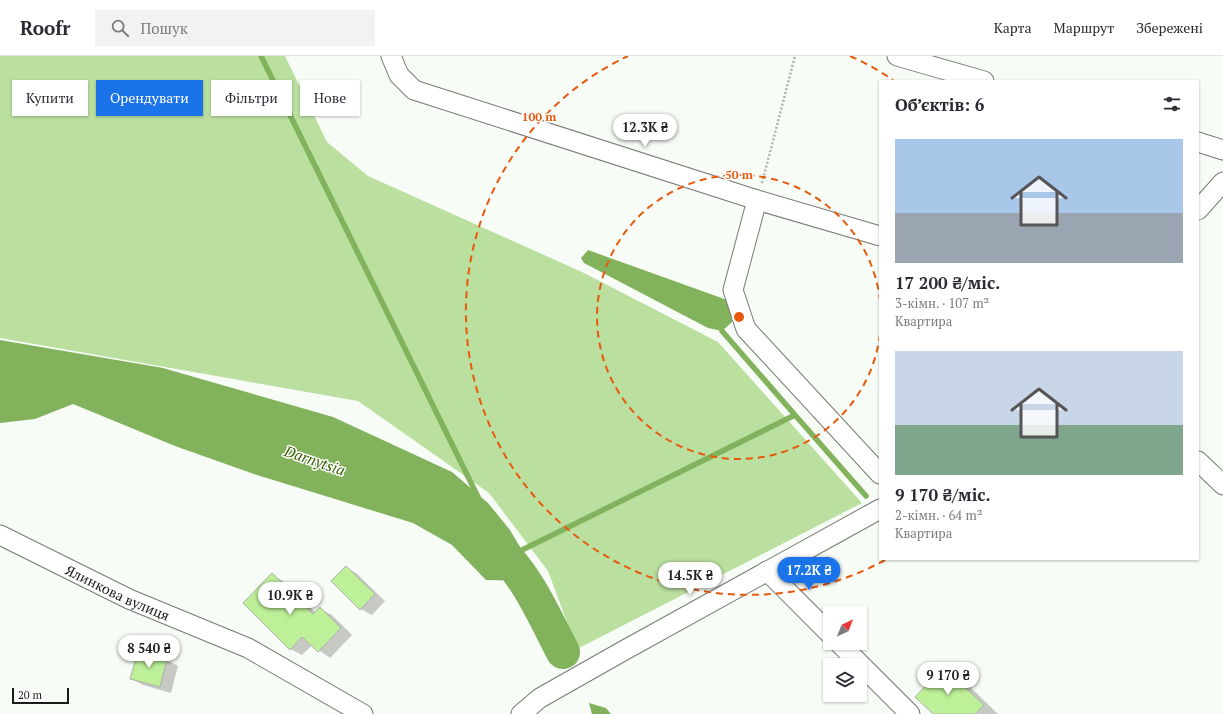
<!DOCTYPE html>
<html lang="uk">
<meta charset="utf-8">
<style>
:root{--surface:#fff;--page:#f2f2f3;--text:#2b2b33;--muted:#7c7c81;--line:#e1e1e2;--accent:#1a73e8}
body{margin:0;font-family:"PT Serif",serif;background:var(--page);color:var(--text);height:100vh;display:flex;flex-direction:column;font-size:15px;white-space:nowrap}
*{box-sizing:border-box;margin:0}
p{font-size:13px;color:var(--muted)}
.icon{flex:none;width:22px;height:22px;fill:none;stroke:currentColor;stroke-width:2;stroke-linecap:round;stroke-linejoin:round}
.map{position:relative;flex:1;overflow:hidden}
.sheet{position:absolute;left:879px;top:24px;width:320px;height:480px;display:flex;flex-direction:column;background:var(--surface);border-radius:0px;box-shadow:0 1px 3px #0004}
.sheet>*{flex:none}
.top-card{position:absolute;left:12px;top:24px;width:380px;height:36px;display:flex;gap:8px}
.needle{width:26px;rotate:43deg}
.fabs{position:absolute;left:823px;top:550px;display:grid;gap:8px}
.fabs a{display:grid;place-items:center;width:44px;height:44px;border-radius:0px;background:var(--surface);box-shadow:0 1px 3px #0004;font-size:20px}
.scale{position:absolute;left:12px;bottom:10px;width:57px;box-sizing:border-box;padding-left:4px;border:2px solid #1b1c1a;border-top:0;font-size:11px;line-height:14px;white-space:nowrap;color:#1b1c1a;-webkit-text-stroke:3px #fff;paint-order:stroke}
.price{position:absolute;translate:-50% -34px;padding:0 9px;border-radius:14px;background:#fff;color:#222;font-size:13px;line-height:26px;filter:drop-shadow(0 1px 2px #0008)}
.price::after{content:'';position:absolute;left:50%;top:24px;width:12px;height:9px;margin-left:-6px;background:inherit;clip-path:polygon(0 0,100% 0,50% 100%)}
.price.active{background:var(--accent);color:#fff}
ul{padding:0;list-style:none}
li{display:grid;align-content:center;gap:8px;height:212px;padding:0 16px}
li span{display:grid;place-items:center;height:124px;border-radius:0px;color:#555}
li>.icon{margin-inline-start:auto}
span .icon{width:72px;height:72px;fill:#fffc;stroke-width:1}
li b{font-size:17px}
h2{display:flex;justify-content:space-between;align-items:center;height:48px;padding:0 16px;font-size:17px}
.chip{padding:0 14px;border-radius:0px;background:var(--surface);box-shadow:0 1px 3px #0004;font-size:14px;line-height:36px}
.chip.active{background:var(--accent);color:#fff}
header{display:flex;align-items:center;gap:24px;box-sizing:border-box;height:56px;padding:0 20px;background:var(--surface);border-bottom:1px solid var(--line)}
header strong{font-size:19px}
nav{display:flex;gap:22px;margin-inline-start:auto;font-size:14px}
.search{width:280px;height:36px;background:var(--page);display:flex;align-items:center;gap:10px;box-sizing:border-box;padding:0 14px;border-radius:0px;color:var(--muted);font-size:15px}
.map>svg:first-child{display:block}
.green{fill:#badf9f}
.water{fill:#82b25c}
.shadow{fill:#0003}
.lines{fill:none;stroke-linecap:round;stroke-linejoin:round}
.stream{stroke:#82b25c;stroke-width:5.5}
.river{stroke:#82b25c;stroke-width:34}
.building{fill:#bdf098;stroke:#adb0ab}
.minor-casing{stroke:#767974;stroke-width:21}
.path{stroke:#adb0ab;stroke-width:2.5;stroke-dasharray:2 2;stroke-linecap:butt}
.minor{stroke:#fff;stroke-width:19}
.ring{fill:none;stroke:#e8590c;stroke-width:2;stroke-dasharray:7 5}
.labels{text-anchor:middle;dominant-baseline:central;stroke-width:3;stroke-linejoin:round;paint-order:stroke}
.street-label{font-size:14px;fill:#1b1c1a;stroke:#fff}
.water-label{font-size:15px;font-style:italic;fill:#376201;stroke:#fff}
.centre{fill:#e8590c;stroke:#fff;stroke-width:2}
.ring-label{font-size:12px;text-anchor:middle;font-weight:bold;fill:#e8590c;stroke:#fff;stroke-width:3;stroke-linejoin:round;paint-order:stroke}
</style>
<header>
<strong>Roofr</strong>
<div class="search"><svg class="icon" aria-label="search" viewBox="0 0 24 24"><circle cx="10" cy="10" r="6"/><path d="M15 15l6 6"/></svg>Пошук</div>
<nav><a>Карта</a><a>Маршрут</a><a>Збережені</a></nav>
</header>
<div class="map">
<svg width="1223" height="658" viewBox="0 0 1223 658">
<rect width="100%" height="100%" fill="#f8fcf6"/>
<path class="green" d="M0,0h285l42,86 41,34 214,96 136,70 144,161 -285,146 -29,-78 -59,-78 -131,-92 -358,-63z"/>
<path class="water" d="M588,194l139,50 7,10 -2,12 -10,9 -14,-3 -124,-65 -3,-5z
M0,284l163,28 170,49 119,55 36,31 22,27 24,41 -8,10 -40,-1 -34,-35 -39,-22 -156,-48 -82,-29 -102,-42 -38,15 -35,4z
M589,647l17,5 5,6h-19z"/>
<path class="shadow" d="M346,511l11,7 28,27 -13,14 -11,-6z
M272,519l11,6 33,32 4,-4 12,6 20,20 -22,23 -18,-13 -10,10 -12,-6z
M167,604l11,6 -7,27 -28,-8 -11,-6z
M944,612l17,10 37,36h-63z"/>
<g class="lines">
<path class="stream" d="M261,0l217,441
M795,359l71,81
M516,497l279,-138 -73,-84"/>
<path class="river" d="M495,489c33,32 47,67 68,107"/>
</g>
<path class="building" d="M346,510l29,28 -15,16 -29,-29z
M272,517l41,41 7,-7 21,21 -23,24 -16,-15 -12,13 -47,-47z
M138,595l29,8 -7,28 -30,-8z
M944,611l40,38 -9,9h-42l-18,-17z"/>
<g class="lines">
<g class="minor-casing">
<g id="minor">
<path d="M391,0l8,19 15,15 343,110 123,36"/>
<path d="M897,0l87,25"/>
<path d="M1198,86l25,8"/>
<path d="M757,144l-24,90 13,39 134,145"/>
<path d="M1198,154l25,-28"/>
<path d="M1198,405l25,24"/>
<path id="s1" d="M0,479l129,64 119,49 115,66"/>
<path d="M767,515l63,63"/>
<path d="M839,587l71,71"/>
<path d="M521,658l19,-16 83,-47 257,-142"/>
</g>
</g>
<path class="path" d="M762,127l33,-127"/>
<use href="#minor" class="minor"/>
</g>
<g class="ring">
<path d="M880 278A142 142 0 1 1 880 244"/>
<path d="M885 504A283 283 0 1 1 628 0M850 0A283 283 0 0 1 893 24"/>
</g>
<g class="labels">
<g class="street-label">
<text stroke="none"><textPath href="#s1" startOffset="131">Ялинкова вулиця</textPath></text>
</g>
<g class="water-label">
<text transform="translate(315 404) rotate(19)">Darnytsia</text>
</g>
</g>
<circle cx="739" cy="261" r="6" class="centre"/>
<g class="ring-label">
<text x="539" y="65">100 m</text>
<text x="739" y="123">50 m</text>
</g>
</svg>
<div class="fabs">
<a><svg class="needle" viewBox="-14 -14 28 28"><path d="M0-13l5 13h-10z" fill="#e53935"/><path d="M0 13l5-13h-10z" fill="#7c7c81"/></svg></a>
<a><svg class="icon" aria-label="layers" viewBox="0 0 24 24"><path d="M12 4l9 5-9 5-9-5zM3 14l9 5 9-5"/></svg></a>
</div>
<div class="scale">20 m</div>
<b class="price" style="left:645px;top:92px">12.3K ₴</b>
<b class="price active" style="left:809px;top:535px">17.2K ₴</b>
<b class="price" style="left:690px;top:540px">14.5K ₴</b>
<b class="price" style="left:290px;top:560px">10.9K ₴</b>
<b class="price" style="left:149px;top:613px">8 540 ₴</b>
<b class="price" style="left:948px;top:640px">9 170 ₴</b>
<div class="top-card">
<a class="chip">Купити</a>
<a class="chip active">Орендувати</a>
<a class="chip">Фільтри</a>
<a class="chip">Нове</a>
</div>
<section class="sheet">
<h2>Об’єктів: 6<svg class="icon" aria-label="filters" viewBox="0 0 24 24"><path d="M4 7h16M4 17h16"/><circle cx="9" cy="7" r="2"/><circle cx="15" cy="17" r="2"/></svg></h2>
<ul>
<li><span style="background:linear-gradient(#a9c7e8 60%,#9aa5b1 0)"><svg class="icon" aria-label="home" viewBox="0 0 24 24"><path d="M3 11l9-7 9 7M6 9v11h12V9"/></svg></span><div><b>17 200 ₴/міс.</b><p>3-кімн. · 107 m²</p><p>Квартира</p></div></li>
<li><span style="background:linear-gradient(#c9d6e8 60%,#7fa58c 0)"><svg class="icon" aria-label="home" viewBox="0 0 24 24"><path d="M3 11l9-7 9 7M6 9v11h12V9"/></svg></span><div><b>9 170 ₴/міс.</b><p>2-кімн. · 64 m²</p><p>Квартира</p></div></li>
</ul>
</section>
</div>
